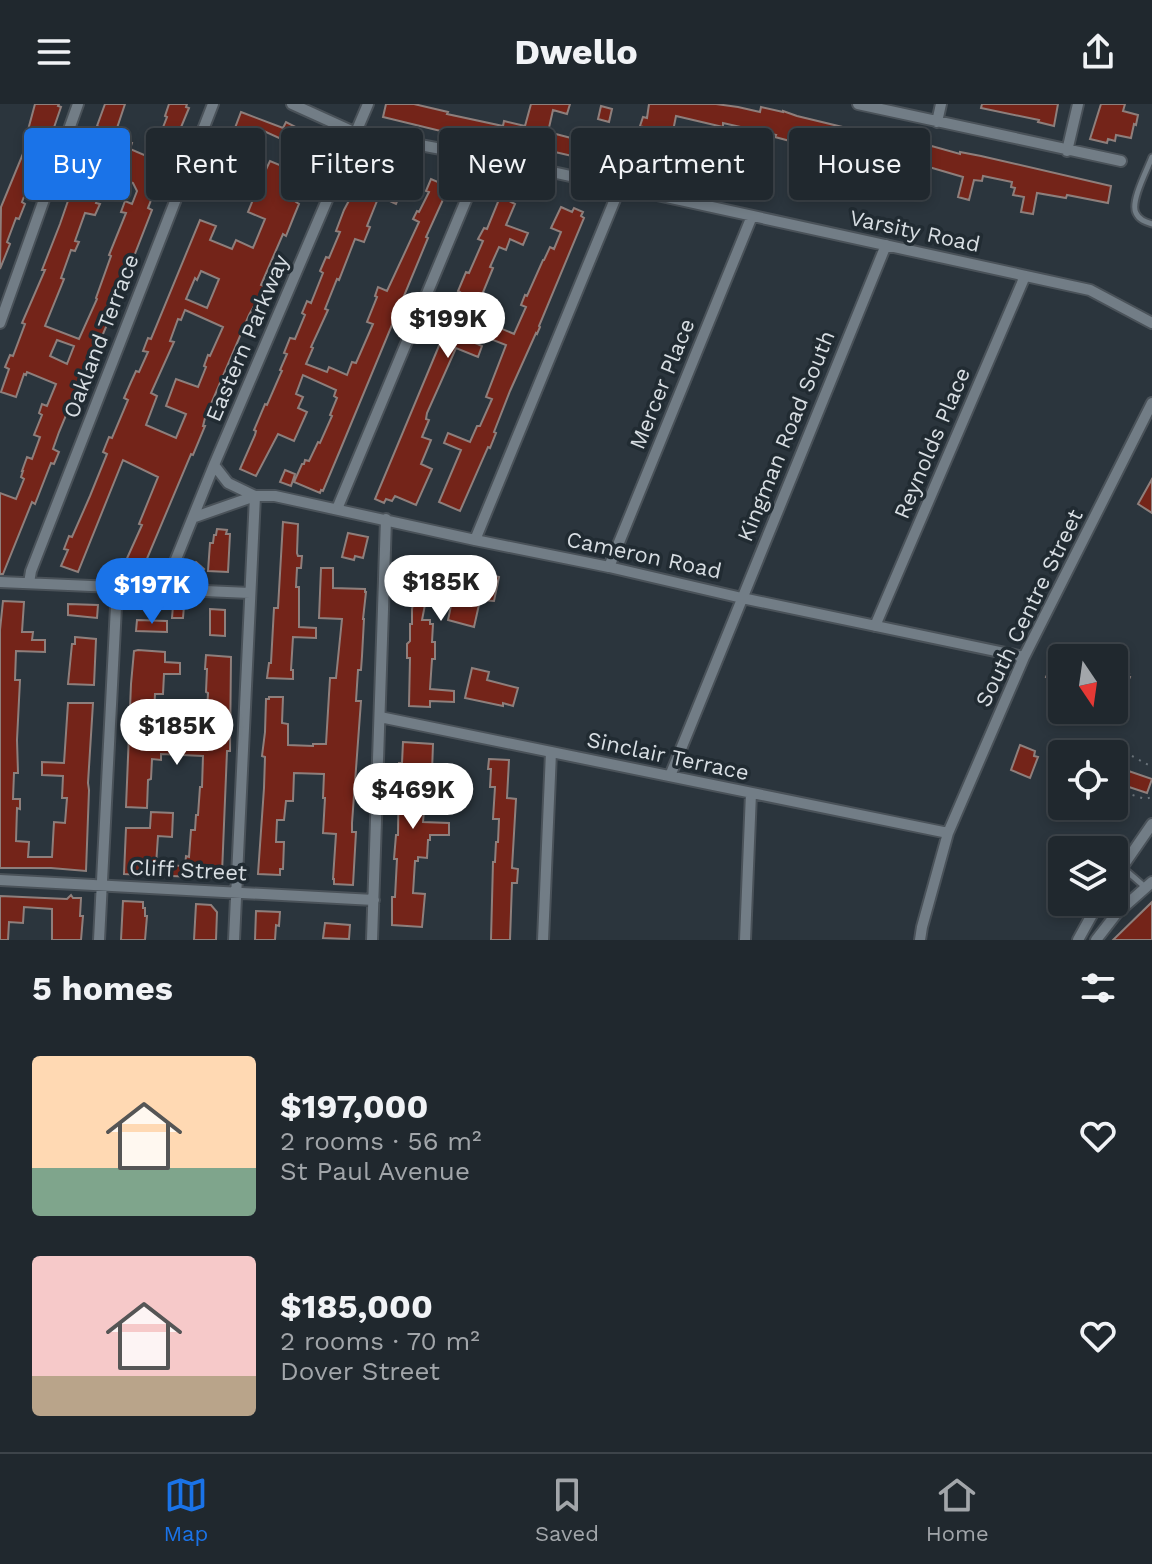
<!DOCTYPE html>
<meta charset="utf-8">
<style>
:root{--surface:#20282e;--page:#2d343a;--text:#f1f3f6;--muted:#a2a6aa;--line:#3d444a;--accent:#1a73e8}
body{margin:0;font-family:"Work Sans",sans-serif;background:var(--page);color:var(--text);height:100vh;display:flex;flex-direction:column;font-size:30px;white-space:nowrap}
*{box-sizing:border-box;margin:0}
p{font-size:26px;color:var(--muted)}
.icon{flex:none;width:44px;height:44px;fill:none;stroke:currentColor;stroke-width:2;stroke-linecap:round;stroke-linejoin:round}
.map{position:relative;height:836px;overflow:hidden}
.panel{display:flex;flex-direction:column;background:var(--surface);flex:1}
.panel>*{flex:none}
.banner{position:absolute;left:24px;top:24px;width:1104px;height:72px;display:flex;gap:16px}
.needle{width:52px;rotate:167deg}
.fabs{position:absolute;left:1048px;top:540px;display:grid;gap:16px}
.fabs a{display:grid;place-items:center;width:80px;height:80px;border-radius:8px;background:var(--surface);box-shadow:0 4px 12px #0003,0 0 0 2px var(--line);font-size:40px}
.price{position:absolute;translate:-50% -68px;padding:0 18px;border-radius:28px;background:#fff;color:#222;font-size:26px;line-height:52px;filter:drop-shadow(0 2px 4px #0008)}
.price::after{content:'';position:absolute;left:50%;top:48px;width:24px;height:18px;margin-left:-12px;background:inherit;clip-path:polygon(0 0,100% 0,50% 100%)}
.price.active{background:var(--accent);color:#fff}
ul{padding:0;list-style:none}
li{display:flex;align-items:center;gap:24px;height:200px;padding:0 32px}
li span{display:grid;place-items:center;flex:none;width:224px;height:160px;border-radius:8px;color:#555}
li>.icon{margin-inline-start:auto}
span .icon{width:96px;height:96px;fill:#fffc;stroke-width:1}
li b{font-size:34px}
h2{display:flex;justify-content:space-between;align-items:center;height:96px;padding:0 32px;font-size:34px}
.chip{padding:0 28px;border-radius:8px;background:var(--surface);box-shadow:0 4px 12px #0003,0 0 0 2px var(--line);font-size:28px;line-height:72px}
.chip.active{background:var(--accent);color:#fff}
header{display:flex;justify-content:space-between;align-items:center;height:104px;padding:0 32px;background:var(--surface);font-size:36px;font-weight:700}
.dock{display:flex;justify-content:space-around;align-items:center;height:112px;border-top:2px solid var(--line);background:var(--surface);font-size:22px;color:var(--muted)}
.dock a{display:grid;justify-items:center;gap:4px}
.dock .active{color:var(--accent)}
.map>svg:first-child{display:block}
.building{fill:#742419;stroke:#8e7f7c;stroke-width:2;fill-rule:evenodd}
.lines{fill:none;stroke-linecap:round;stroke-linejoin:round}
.lane-casing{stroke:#4a5259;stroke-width:9}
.street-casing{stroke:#4a5259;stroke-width:14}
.path{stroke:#6b747b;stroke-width:2;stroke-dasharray:2 6;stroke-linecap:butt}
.lane{stroke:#727d86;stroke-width:5}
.street{stroke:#727d86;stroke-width:10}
.labels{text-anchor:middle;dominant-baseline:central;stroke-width:7;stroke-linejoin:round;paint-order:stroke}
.street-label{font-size:22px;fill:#d8dee3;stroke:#212b32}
</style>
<header><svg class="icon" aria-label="menu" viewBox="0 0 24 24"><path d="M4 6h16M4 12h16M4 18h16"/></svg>Dwello<svg class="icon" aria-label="share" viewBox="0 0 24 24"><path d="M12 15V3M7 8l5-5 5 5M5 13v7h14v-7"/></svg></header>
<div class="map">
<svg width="1152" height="836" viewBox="0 0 1152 836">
<rect width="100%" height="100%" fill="#2b353d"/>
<path class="building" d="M35,0h24l-1,2 3,1 -11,32 -3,-1 -10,24 3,2 -6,15 -3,-1 -9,24 3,2 -6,15 -3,-1 -9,24 3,2 -10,25 1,-62 31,-75 -4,-2z
M105,0h20l-8,24 3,1 -3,9 15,5 -2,6 21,9 16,-41 -2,-1 4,-12h18l-1,3 3,1 -10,24 4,2 -13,30 -4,-2 -18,46 4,2 -21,54 -4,-2 -10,25 -9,25 4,1 -12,28 -3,-2 -12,29 3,2 -6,15 -3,-1 -20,48 -6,17 6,3 -5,12 -3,-1 -16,41 -3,-2 -29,72h-3v-81l16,6 8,-20 -3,-2 2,-6h-1l5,-14 5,2 8,-22 -6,-2 8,-20 -3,-2 3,-9 5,2 9,-22 -29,-12 -1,3 -2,-1 -8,23 -15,-5 8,-23 -4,-2 5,-12 3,1 12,-32 -3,-1 23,-53h-3l18,-46 18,-52 4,2 19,-46 -4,-2zM109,48l18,7 -7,19 13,5 4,8 -5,13 -7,-3 -4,11 5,1 -17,42 2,1 -15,42 1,1 -18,40 -34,-13 19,-47 -3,-1 10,-28 4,1 4,-9 -4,-1 10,-28 10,2 5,-11 -4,-1 8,-21 -6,-2zM57,236l17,6 -7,18 -17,-8z
M386,0h28l34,8 -1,2 56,12 1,-5 21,5 6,-22h39l-3,10 -14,-4 -5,22 54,14 -4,16 -43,-10v2l-69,-15v3l-103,-25z
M649,0h67l22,3 22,5 1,-5 22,5v-1l14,5 112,27 1,-3 50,14v-2l21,4 130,30 -3,17 -41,-8 -1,3 -29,-5 -4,21 -12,-2 3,-15 -11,-2 2,-7 -4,-1 1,-5 -29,-6 -1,5 -8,-1 -5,20 -11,-3 5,-20 -34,-10 -5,23 -14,-3 -2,11 -10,-2 3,-11 -48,-10 1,-5 -21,-4 5,-24 -45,-10 -3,9 -15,-4 1,-2 -53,-12v4l-47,-11 -4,20 -32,-10 3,-9 4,1z
M982,0h76l-4,22 -16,-4 1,-2 -58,-12z
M1101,0h24l-2,7 15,4 -2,10 -2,-1 -3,14 -15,-3 -1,6 -7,-2 -1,4 -17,-4z
M601,2l11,3 -3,13 -11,-3z
M241,8l42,16 3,-6 27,14 1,-2 9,4 -2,6 2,1 -7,15 1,1 -6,15 -3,-2 -12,28 3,2 -5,12 -8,20 -3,-2 -19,44 -3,7 3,1 -10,23 -1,-1 -4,7 -44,103 -2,8h2l-12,29 -2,-1 -50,119 -17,-8 18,-40 -3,-1 19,-47 -35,-17 -45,112 -17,-6 7,-16 -4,-1 5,-13 3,1 18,-41 17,-42 -4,-2 6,-15 3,1 16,-38 -4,-2 7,-16 5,-11 3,1 9,-20 -5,-1 5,-13 3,1 49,-119 16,6 -6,14 22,9 4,-9 17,8 12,-29 -17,-7 13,-32 9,-19 19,8 10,-22 -35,-16 -6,14 -26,-9zM201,167l18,8 -12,29 -21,-9 9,-21 2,2zM185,206l38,17 -13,29 -2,-1 -4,11 2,1 -8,20 -22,-8 -10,27 20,8 -10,24 -30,-13 11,-29 -6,-3 23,-51 -4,-1 8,-22 3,1z
M625,43l13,3 -4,20 -14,-3z
M227,49l18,7 -16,36 -2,2 -17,-7z
M371,55l8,4 -1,3 8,3 -7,16 21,9 -4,10 -17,-8 -12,30 3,1 -6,15 -9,-3 -16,41 -2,-1 -12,30 3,1 -17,37 2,1 -7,16 21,8 2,-5 18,8 5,-13 4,1 17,-39 -6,-2 10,-25 -2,-1 3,-9 9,4 32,-69 -6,-3 4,-8 2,1 10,-20 -3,-1 5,-12 9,4 2,-5 9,4 -25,55 2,1 -87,210 -18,43 -2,-1 -1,3 -26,-11 8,-18h2l1,-4 4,1 9,-19 2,1 12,-27 -2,-1 7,-17 -3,-2 2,-6 -33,-15 -7,19 7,3 -5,11 9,4 -13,29 -16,-7 -22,42 -16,-7 15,-34 1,-4 -2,-1 11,-26 2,1 13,-30 2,-4 -2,-1 7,-16 -3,-1 6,-15 5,1 10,-24 -3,-2 5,-12 4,2 12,-30 -3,-2 6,-14 3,1 11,-26 -4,-1 8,-21z
M502,88l10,4 -3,5 6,3 -9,21 22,8 -5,12 -13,-6 -4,11 -7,-3 -9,20 3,1 -14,34 18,7 -5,12 -20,-8 -10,22 5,1 -1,3 16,7 -4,11 -22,-9 -29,65 -1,6 3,1 -7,17 9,3 -10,24 11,5 -16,36 -21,-9 -3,5 -6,-2 -2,4 -9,-4 76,-182v-5l9,-20 -2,-1 8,-19 3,1 14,-32 -5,-2 6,-11 3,1z
M561,103l11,5 2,-4 9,4 -2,4 3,2 -45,108 1,1 -3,7 -1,-1 -26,58 -16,41 2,1 -6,15 -2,-1 -28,64 -21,-9 22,-52 -17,-7 4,-10 22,9 7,-16h3l12,-27 -6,-2 20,-52 -18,-7 5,-13 21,9 12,-27 -5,-2 4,-10 2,1 16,-36h1l6,-13 4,2 7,-17 -10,-4z
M285,366l10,4 -4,12 -11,-4z
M1152,375v34l-14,-9z
M283,418l15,2 -1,29 1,3h4l-1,12h-4l-1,19h3v40l17,1v10l-23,-1 -2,33h2v9l-26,-1 2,-15h2l3,-55h4z
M217,425l10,1 -1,4h4l-2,38 -20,-1 2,-28h3l1,-8h2z
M348,429l20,4 -5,21 -8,-2 -1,4 -12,-3z
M196,458l8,7 -9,9 -8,-7z
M415,459l30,5 1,-4 53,13 -5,24 -14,-1 -6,27 -26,-7 5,-24 -4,-1 1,-12 -20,-4 -8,41h8v4h3l-1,18h3v17h-3l-2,30 24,2v11l-24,-1v6l-21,-1 1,-48h-3v-14l3,-3v-17h2v-15l5,-24 -5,-1z
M321,464h12v20l32,1v3h1l-3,27h1l-2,37 -1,14h-3l-2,31h5l-9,122v9h4l-3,53 -19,-1v-5h-1l3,-45 -13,-1 2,-35h-2l1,-24 -30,-1 -1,28h-7l-2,19h-7l-1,22h8l-1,27h-3v6l-22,-1 6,-86 1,-31 -3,-1 3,-24 1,-33h3v-2h14l-1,26 6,1v21l25,1v-2h13l4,-66h6l6,-59 -23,-1z
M3,497l21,1 -2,30h11l-1,8h13v12l-29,-1 -1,29h5l-3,60 1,33h-4l-1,26h7v10l-3,-1 -1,33 13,1 -1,15h24l2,-35 11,1 2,-25h-5l1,-22 -21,-1v-13l22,1 4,-60h25l-5,80 1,7 -3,81 -35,-3h-51v-238z
M68,500l30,1 -1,13 -29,-3z
M173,502h11l-1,12h-11z
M210,505l15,1v26l-15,-1z
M137,516l30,1v11l-31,-1z
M75,533l21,2 -2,46 -26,-1 4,-40h3z
M138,546l27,2v10l15,1v11h-16l-1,20h-8l-1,20h2v7l22,1 -1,21 27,1 1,-33 2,1 1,-19 -2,-1 1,-23h-2l1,-14 25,2 -1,94h-3l-5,122h-4v5l-94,-4 2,-46h24l1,-16 22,1 -1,24 -14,-1 -2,29 29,1 1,-10 3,1 2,-27h4l1,-15h2l2,-28h2l1,-31 -42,-2v6l-9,-1 -1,20 -3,1 -1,28 -21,-1 5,-123 3,-33z
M1055,554l7,3v25l-16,-9z
M472,564l17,4 -2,8 31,8 -5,18 -10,-3v3l-38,-8z
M1118,564l11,6 -1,2 2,1 -4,9 -2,-1 -10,23v-33z
M403,638l30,2 -2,55h-6l-2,23 26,1v12h-19v5h-2l-1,18 -9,-1v4h-3l-2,32 12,1 -3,33 -30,-2v-28h3l2,-38h-3l2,-24h2l1,-72h3z
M1020,641l15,6 -1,5 4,1 -8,21 -19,-8z
M489,655l20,1 -2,38 9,1 -4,69 6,1 -1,14h-5l-2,57h-19l2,-78h2l1,-20h2l1,-23h-6l2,-32h-5l1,-18h-3z
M1114,662l38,13 -5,14 -33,-11z
M71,791l2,3h8l-1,18h3l-2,24h-29v-31l-28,-2 -1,16 -14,-1 -1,18h-8v-44l67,3z
M123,797l20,1v6h2v8h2l-2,24h-24z
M1152,798v38h-39z
M196,800l15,1 6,7 -1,28h-22z
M256,807l24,1 -1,14 -3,-1 -1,15h-20z
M325,819l25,2 -1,14 -26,-1z"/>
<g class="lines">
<g class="lane-casing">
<path id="lane" d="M1152,53c-5,13 -22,45 -16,56 3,7 10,9 16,11
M1122,763l23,20"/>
</g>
<g class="street-casing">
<path id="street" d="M292,0l64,29 128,24 606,133 62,33
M858,0l263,57
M937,18l4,-18
M1067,47l11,-47
M0,219l78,-219
M214,361l14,18 27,13
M337,405l147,-352
M195,413l60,-21h20l200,44 134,27 133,31 282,59
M475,436l145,-353
M609,463l143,-351
M0,478l250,11
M29,479l2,-12 182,-467
M166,486l2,-11 46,-114 154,-361
M875,522l150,-350
M380,613l568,116
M670,672l216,-531
M1114,775l38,-55
M0,776l374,20
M99,836l18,-353
M234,836l21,-444
M372,836l14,-421
M543,836l8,-188
M745,836l6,-147
M920,836l2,-13 26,-94 76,-176 128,-254
M1078,836l21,-38
M1096,836l21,-27 35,-31"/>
</g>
<path class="path" d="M1132,652l20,11
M1114,693l3,-7 28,9 7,-2
M1110,703v-1"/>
<use href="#lane" class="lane"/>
<use href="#street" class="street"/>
</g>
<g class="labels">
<g class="street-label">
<text transform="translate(915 127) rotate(12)">Varsity Road</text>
<text transform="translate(101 232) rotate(-69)">Oakland Terrace</text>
<text transform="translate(247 234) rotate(-67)">Eastern Parkway</text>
<text transform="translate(662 280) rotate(-68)">Mercer Place</text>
<text transform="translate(786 332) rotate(-68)">Kingman Road South</text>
<text transform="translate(932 339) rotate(-67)">Reynolds Place</text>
<text transform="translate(644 451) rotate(12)">Cameron Road</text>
<text transform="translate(1029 504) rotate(-64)">South Centre Street</text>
<text transform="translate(668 652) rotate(12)">Sinclair Terrace</text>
<text transform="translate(188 766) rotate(3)">Cliff Street</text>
</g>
</g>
</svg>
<div class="fabs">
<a><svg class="needle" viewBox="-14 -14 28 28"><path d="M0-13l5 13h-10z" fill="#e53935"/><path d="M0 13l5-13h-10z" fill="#a2a6aa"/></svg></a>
<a><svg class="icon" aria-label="locate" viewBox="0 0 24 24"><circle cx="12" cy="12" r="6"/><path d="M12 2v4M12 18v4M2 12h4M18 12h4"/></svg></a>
<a><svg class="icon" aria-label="layers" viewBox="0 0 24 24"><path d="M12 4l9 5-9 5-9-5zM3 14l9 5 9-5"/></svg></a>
</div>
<b class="price" style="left:448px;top:256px">$199K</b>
<b class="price" style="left:441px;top:519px">$185K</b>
<b class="price active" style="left:152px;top:522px">$197K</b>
<b class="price" style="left:177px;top:663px">$185K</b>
<b class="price" style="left:413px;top:727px">$469K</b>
<div class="banner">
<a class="chip active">Buy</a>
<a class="chip">Rent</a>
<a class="chip">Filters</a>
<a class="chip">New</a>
<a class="chip">Apartment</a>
<a class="chip">House</a>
</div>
</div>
<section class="panel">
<h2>5 homes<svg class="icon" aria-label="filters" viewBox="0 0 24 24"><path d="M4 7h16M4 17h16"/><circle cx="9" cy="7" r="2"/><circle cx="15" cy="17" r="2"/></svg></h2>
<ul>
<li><span style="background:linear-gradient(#ffd9b3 70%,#7fa58c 0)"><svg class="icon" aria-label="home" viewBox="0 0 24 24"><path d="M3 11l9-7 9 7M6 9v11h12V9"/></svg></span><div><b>$197,000</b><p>2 rooms · 56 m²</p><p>St Paul Avenue</p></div><svg class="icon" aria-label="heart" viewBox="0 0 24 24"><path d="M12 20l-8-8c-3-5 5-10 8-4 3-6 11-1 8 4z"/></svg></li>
<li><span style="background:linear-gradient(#f6c9c9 75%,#b9a48a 0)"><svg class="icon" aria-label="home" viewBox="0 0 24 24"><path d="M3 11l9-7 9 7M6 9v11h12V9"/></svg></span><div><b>$185,000</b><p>2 rooms · 70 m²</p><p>Dover Street</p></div><svg class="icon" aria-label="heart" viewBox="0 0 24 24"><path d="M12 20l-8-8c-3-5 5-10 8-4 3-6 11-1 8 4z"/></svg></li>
</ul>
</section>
<nav class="dock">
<a class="active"><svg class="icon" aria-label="map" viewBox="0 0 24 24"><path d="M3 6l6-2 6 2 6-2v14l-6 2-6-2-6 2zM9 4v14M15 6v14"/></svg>Map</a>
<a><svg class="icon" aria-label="saved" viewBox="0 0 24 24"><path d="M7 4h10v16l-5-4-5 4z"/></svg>Saved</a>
<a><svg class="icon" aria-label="home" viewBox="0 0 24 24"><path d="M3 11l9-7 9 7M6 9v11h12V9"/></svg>Home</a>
</nav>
